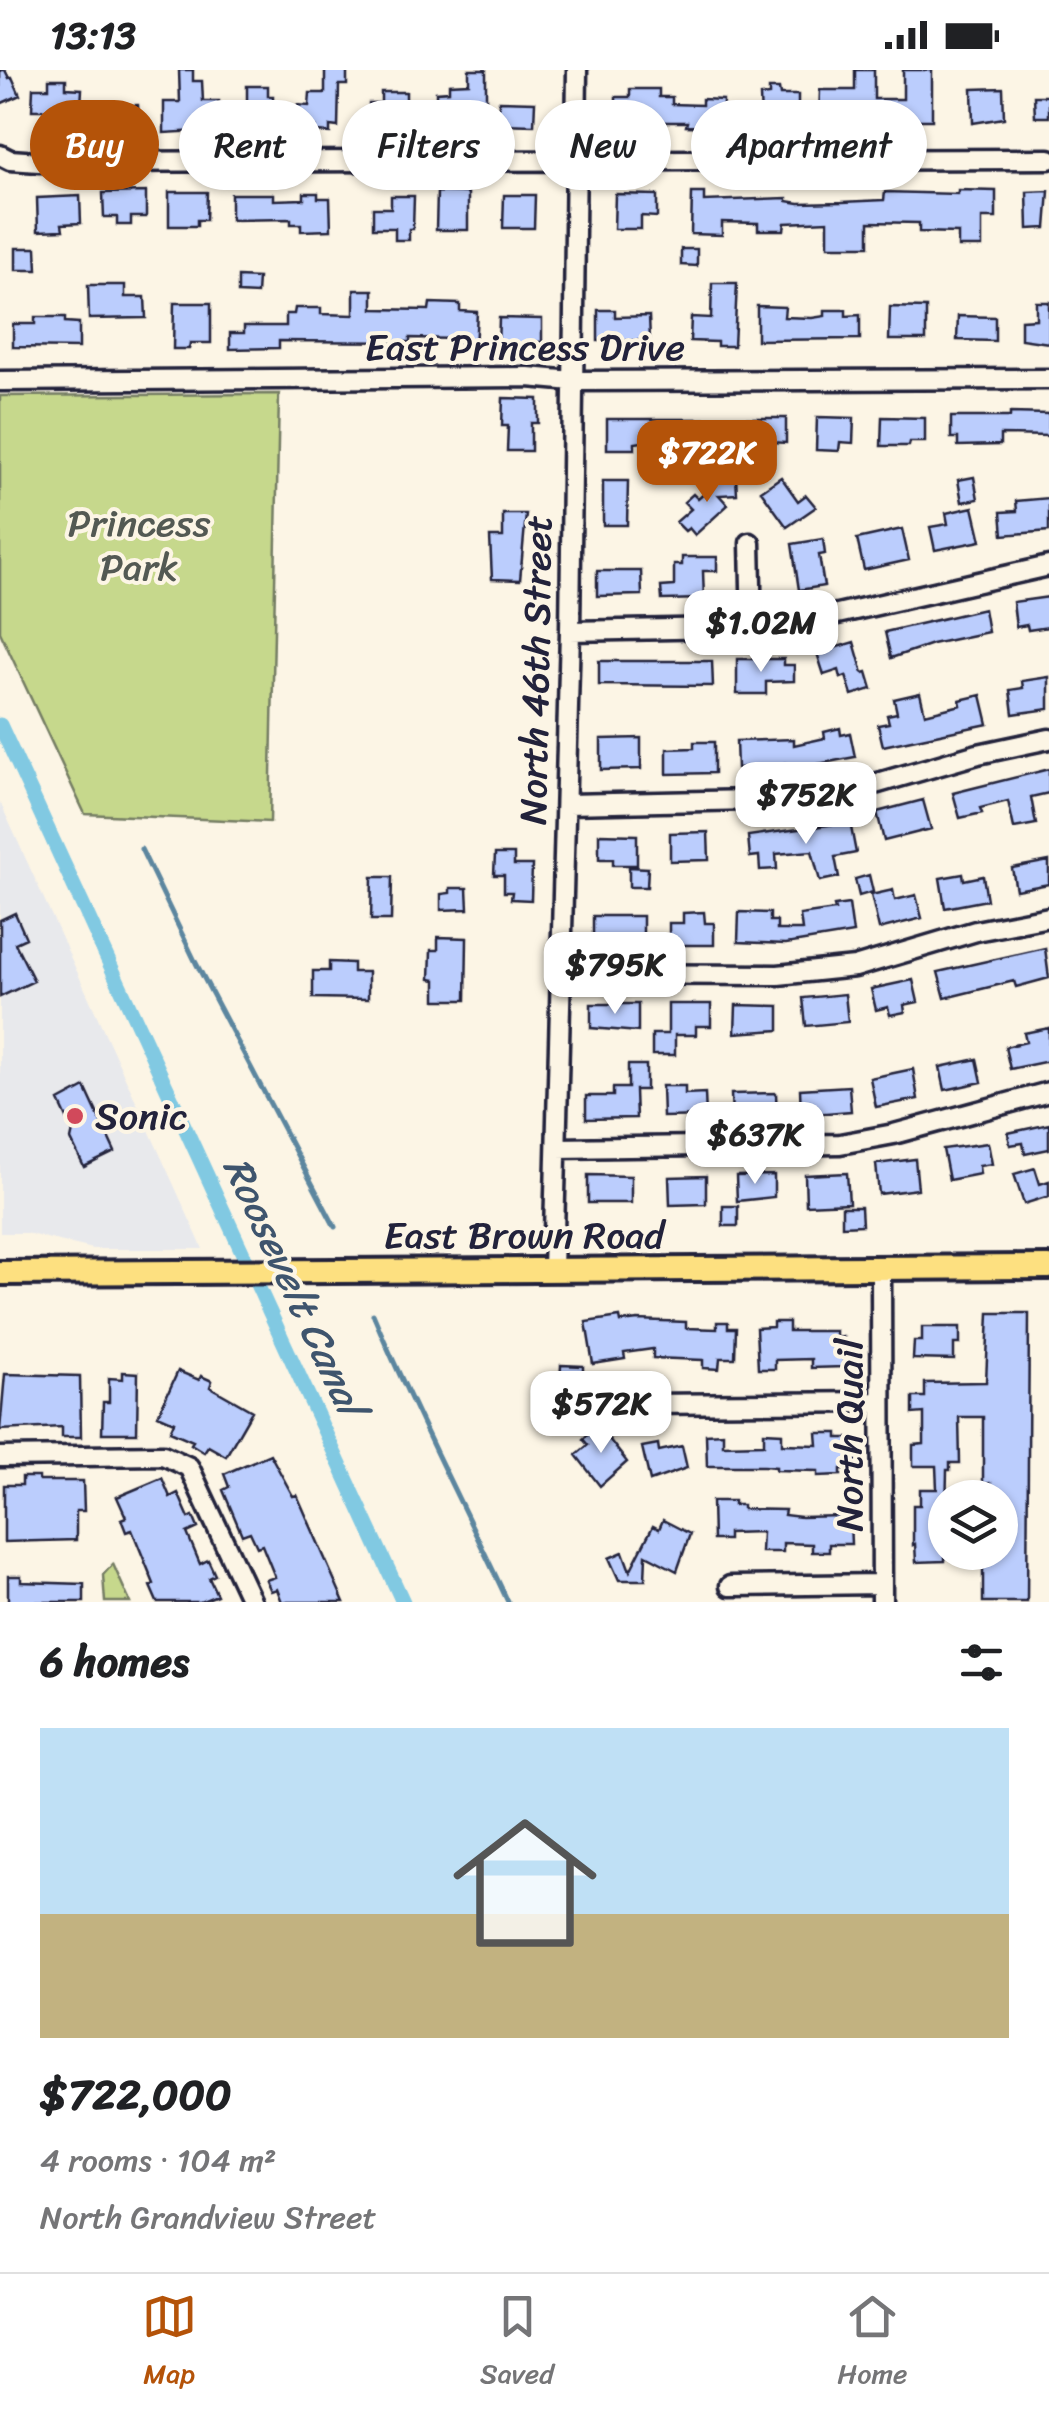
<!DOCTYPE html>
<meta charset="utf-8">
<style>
:root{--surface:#fff;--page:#f6f6f6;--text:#202124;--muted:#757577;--line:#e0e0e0;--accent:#b45309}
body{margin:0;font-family:Sriracha,sans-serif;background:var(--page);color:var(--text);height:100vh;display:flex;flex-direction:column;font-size:38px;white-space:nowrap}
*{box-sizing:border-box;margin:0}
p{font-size:32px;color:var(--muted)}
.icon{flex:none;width:55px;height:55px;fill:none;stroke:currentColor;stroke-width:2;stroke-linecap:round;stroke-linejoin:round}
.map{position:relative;height:1532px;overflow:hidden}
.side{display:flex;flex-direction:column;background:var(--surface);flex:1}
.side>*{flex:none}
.top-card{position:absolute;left:30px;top:30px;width:990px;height:90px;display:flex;gap:20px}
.controls{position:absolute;left:928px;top:1410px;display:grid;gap:20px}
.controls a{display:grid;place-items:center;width:90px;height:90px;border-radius:50%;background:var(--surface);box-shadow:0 2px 8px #0004;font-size:50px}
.price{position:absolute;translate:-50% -85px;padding:0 22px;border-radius:20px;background:#fff;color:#222;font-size:32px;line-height:65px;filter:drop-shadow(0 2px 5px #0008)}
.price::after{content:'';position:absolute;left:50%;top:60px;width:30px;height:22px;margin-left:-15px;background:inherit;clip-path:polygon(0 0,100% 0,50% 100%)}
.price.selected{background:var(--accent);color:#fff}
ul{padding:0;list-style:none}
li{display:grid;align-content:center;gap:20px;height:530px;padding:0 40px}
li span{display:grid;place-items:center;height:310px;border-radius:0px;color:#555}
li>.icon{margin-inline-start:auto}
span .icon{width:180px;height:180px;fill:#fffc;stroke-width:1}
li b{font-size:42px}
h2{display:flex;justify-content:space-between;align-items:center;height:120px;padding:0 40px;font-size:42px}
.tag{padding:0 35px;border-radius:45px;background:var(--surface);box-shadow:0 2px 8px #0004;font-size:35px;line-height:90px}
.tag.selected{background:var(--accent);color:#fff}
.status{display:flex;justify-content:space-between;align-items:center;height:70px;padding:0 50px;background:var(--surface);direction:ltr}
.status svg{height:28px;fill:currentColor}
.menu{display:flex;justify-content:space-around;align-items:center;height:140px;border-top:2px solid var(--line);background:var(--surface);font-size:28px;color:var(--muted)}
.menu a{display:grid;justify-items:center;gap:5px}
.menu .selected{color:var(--accent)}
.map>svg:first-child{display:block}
.built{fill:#e8e9ec}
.green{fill:#c6d88c;stroke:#747d64;stroke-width:2.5}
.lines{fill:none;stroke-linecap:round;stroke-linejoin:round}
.stream{stroke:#5b869f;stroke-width:5}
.canal{stroke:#81c9e2;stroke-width:15}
.building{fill:#bbcdfd;stroke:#22223b;stroke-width:2.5}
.minor-casing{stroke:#22223b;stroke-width:25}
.major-casing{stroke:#22223b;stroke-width:30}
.minor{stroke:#fcf5e5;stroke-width:18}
.major{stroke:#fde080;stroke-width:22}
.poi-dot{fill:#d1495b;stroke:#fcf5e5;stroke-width:4}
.labels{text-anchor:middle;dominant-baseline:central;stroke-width:8;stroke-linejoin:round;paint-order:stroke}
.street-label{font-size:38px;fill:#22223b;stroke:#fcf5e5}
.park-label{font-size:38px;fill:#535953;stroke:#fcf5e5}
.poi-label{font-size:38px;fill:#22223b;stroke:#fcf5e5;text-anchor:start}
.water-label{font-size:40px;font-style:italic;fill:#3e546d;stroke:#fcf5e5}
</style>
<div class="status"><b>13:13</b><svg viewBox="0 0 49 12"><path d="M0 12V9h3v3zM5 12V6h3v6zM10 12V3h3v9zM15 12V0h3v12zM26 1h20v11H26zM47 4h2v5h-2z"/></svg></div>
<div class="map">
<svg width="1049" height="1532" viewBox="0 0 1049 1532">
<rect width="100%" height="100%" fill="#fcf5e5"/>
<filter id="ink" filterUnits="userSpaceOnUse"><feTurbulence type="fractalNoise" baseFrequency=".01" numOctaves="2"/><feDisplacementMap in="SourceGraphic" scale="20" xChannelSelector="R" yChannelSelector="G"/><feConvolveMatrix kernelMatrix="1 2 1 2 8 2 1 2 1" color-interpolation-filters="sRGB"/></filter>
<g filter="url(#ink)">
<path class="built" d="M0,732l203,447h-110l-68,-16h-25z"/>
<path class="green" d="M279,324l-9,428 -185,-8 -85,-182v-236z
M113,1494l17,38h-25l-2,-27z"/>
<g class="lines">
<path class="stream" d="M141,779l55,114 139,264
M373,1244c41,98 90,191 135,288"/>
<path class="canal" d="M0,655l403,877"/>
</g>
<path class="building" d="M0,0h5l4,8 3,-1 8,18 -20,9z
M179,0h14v11h9l1,20h16v3h28v-18h21v10h5v31l-109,6v-31h16z
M325,0h22v15h-8l-1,42 -8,-1v7l-15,-1v-5h-18v-22l12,1 1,-13h15z
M469,0h17v29h-15l1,24 -36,1v-32l13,-1v-7l20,-1z
M855,0h19v29h29v-29h29v50h-113l1,-30h35z
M49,9h17v9l16,1 -1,17 57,-1 2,28 -29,1v-8l-48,3v-19h-31l1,-22h16z
M1003,18l1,30 -31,5 -1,-34z
M630,19h29v8h13v7l30,1v-6l21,1 -1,27 -36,-1 1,-4h-57v-4h-14v-21h14z
M769,19h10l1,6h18v23h-37l-1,-22 9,-1z
M381,22h25v33h-37v-22h12z
M1034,26h15v21h-14z
M499,31l36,1 -1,23 -36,-1z
M958,120l38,1v27h-14v29h-24v-14l-39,-1v-9l-50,-1v24h-41v-25l-43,2 -1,7h-26v-7l-36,-1v13l-31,-1 1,-41h12v8l83,-3v3l12,2 43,-1 42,-2 1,-8 73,2z
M1049,121l-3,37 -18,1 -1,-37z
M146,122v25h-15v8h-14v-8h-13l-1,-24z
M169,122h38l-1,28h-9v6h-28z
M437,122l31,1v37h-32z
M304,123h14v5h12l1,32 -30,1v-7h-10v-5l-60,1v-26h43v6l30,-1z
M615,124l42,1v22l-16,-1v13h-27z
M504,125h31l-1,33h-31z
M80,126l1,27 -19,1 1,6 -25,1 -1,-33z
M391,126h23l-1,33h-4v11h-14v-12h-22v-20h18z
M16,178h20l1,22h-21z
M681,179h16v17l-16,-1z
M238,207l20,1 -1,16 -19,-1z
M712,213h25l-3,63h-17v-4l-27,-1 1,-24 20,1z
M88,215h37v12h20l1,21 -57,1z
M354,220h19v19l56,1 1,-7 30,1v7l17,1 -2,37h-18v-10l-47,-1v4l-131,-1v7l-49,1v-16h14v-7h42v-12h8l1,-6h26v6l33,1z
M1036,232h13v41l-28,-4v-19l15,-1z
M174,233h37v40h-21l-1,6h-16z
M757,236l28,1 -1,10 28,1 13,-2v-6h21v6l14,-1v24l-103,1z
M890,237l36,1v32h-37z
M598,240h17v7l34,-1 1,24 -52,1z
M958,246l37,1v24l-38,-1z
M35,247h30v5l14,1v25l-66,-1v-23h22z
M499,248l43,1v23h-14v4h-30z
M503,328l35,1v24h-7v28h-24l1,-25h-6z
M1010,343l39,1v22l-49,-1v10l-42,1v-8h-7v-21h59z
M817,347l37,1 -1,25 -13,-1 -1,9 -23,-1z
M882,347l43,1v24h-15l-1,4h-28z
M742,348h44v25l-15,-1v6h-29z
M607,349h107v23h-10v12h-28v-17l-41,6v6h-28z
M723,407h13l1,17 -18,1 9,10 -33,30 -6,-7 -4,3 -9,-9 15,-13 -7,-7 9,-8 5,5z
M781,407l17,24 8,-6 10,12 -29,20 -26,-36z
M974,407l4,22 -16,3 -4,-22z
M603,411h25l-1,44h-24z
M1049,428v33l-46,4 -2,-23 16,-1 -1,-10z
M973,437l8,34 -46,9 -5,-23 18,-3 -2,-11z
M503,444h23l-6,66 -28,-1 -2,-42h13z
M902,459l7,31 -45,10 -7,-31z
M823,469l2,15 -6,1 5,31 -25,4 -7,-46z
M682,487h35v14h-14l1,28 -42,1 -1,-13 13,-1v-21h8z
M597,501h44l1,24 -45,1z
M1049,527v30l-21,3 -1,-5 -11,2 -3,-25z
M984,539l4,23 -56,12 -41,14 -6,-26z
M854,572l9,31 4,-1 5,17 -20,6 -6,-19 -5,2 -2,-8 -15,5 -7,-22z
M737,589h47v6h10v16l-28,1v12h-29z
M599,591h113l1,25 -114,-1z
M1049,607v32l-36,5 -3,-24 13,-2 -1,-7z
M920,623l5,21 36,-9 -1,-5 21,-5 7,29 -105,22 -5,-21 11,-2 -2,-8 10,-2 -3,-14z
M840,658l1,7 9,-2 5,24 -42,8 -28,-2v4l-48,1 -1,-27 58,-2v6l31,-7 -1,-6z
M641,668v31l-40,1v-31z
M694,672h20v31l-47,1v-25l27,-1z
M1049,699v24l-18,4 5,27 -22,4 -6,-27 -28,7 2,5 -22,5 -7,-25z
M923,730l8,29 -47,12 -7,-29z
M850,752l6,31 -21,4 4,20 -19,4 -8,-30 -36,3 1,15 -17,1 -1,-14 -9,1 -2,-21z
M708,762l1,28 -39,1v-28z
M599,764l38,1v30h-24v-6h-14z
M495,784h19v11h18l-1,35 -20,-1 1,-7h-8v-17h-10z
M1049,791v23l-33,6 -4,-22z
M629,797l19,1 -1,19h-18z
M963,804l1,6 19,-4 4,24 -42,8 -5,-30z
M869,805l4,17 -14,4 -4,-17z
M372,807h20l-1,43h-20z
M450,818h17l1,21 -27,1v-16l9,-1z
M893,820l2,10 21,-5 6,23 -43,11 -8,-34z
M849,834l4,29 -67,11 -48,-2 1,-30 31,1v8h7v9h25l-2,-15 35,-5 -1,-4z
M704,842l1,11h9v22h-45v-22h14v-10z
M15,843l11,25 -11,5 19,38 -34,16v-77z
M593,846h50v38h-16v-9h-34z
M438,867l29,1 -1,62h-30v-20l-6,-1 1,-29h7z
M1045,878l4,30 -33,9 -2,-6 -8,2 -61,15 -7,-26z
M329,892l24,1v9h15v27l-55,-1v-27h16z
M913,910l5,22 -14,3 1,7 -15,3 -2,-8 -12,3 -5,-21z
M845,924l3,28 -42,4 -3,-28z
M591,934h47v28l-47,-4z
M668,934h43v22h-15v9h-21v20h-23v-21h16z
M736,935l43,1v24l-44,3z
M1049,958v33l-39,8 -5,-22 21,-5 -2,-9z
M977,989l5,23 -37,8 -5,-23z
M628,995h18v25h-11l1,28 -50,1v-23h27v-8h15z
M913,999l5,30 -42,8 -6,-29z
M662,1016h23v8l20,-1 1,23 -43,1z
M849,1016l2,25 -50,4 -1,-26z
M85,1017l30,65 -31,15 -13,-27 2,-9 -14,-30z
M776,1023l1,24 -45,1 -1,-24z
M1049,1054v25l-24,5 -2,-11 -13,2 -2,-12z
M988,1073l4,21 -13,2 1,8 -31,6 -6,-31z
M915,1089l3,30 -39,5 -3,-30z
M1035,1098l5,16 9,-3v15l-25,8 -10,-30z
M847,1103l2,30 -43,2 -1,-30z
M588,1105l43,1v27h-43z
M774,1105v22l-37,4 -1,-25z
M706,1106v28l-36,1 -1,-28z
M723,1136h15v20h-15z
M842,1137h19l1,18 -20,1z
M989,1243h40l-2,289h-44v-43h7v-7h10v-54h-9v-15l-8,1v-67h-24l1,46h-10v7h-3l-2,91 -29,1 -1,-18 -2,1v-40h7v-16h17l-1,-23h-23v-21l11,-1v-31l-11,1v-17h12v-14l61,-1z
M620,1247l1,5 17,-2 48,2v6l31,1v-7h11v6h8l-1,30h-15l-1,11 -16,-1v-8l-50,-2v-9l-29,4 1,6 -32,5 -7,-42z
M773,1252h16v9h47v6h8v30l-33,1v-9l-36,1v9h-17l-2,-41 17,-1z
M922,1257h38v17h-6v16l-41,-1 1,-18h8z
M561,1295l22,1v21h11l-1,24 -19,-1v-7h-21v-19h7z
M178,1301l21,9 2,-4 11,5 -2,6 42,24 -26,45 -18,-10 -4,6 -13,-8 2,-3 -23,-10 4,-9 -16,-7z
M123,1302l15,1 -1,60h-35l1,-31h6v-24l14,1z
M5,1304l75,2 1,61h-19v-10l-62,3z
M598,1355l29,37 -27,24 -24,-31 12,-10 -5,-6z
M764,1362l18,1v11l36,1 -1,-12h21v5h19v31h-16v6l-23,1v-5l-42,-1v-3l-12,-1h-57l-1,-32 17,-1v12l41,-1z
M658,1374l1,7 23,-5 5,22 -37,13 -8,-34z
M270,1384l23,42 4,-1 47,107h-62l-5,-13 -6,2 -5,-11 9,-3 -13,-32 -5,2 -7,-15 -8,3 -19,-45 6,-3 -5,-13z
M22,1407h17v4h44l1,30h-8v29l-72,2v-57h18z
M162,1408l8,19 8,-4 11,25 4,-2 5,12 -11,5 13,31 8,-4 7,15 -6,3 8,17 -17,7h-43l-7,-16 4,-2 -22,-54 -6,2 -5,-13 5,-2 -9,-20z
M712,1431h22v4h9v4l42,1 -1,5 17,2 40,-1 1,7 8,-1 1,22h-22v8h-17v-8l-29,-1v9h-22l1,-20 -34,1v7h-15z
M663,1450l27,14 -13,37 -31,-16 -1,25h-26l-10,-22 14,-6 7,19 23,-45 6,3z
M8,1506h13v6l63,2v18h-76z"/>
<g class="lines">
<g class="minor-casing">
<path id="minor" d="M0,85l10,5 29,2 1010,-3
M0,311l528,-4 45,4 476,-2
M750,473l2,86
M570,561l210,-4 269,-61
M567,734l237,-5 50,-9 124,-36 71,-15
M562,904l216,1 77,-8 121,-36 73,-14
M557,1078l283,-4 54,-10 155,-42
M881,1198l1,334
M553,1200l17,-639 7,-561
M641,1334l240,-2
M0,1387l163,-2 26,12 63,135
M730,1516l152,-2"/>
</g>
<g class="major-casing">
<path id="major" d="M0,1203l1049,-6"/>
</g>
<use href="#minor" class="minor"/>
<use href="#major" class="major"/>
</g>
</g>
<circle class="poi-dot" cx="75" cy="1046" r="10"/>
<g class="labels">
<g class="street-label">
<text x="525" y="277">East Princess Drive</text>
<text transform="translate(536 600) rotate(-89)">North 46th Street</text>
<text x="524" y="1165">East Brown Road</text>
<text transform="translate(849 1365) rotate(-90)">North Quail</text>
</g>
<g class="park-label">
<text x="139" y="453">Princess<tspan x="139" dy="44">Park</tspan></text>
</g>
<g class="poi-label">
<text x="95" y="1046">Sonic</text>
</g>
<g class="water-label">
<text transform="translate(294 1216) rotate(65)">Roosevelt Canal</text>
</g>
</g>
</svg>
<div class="controls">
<a><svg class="icon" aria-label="layers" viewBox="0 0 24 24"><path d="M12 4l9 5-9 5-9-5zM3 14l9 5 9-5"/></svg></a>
</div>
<b class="price selected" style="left:707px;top:435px">$722K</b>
<b class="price" style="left:761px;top:605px">$1.02M</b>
<b class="price" style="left:806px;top:777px">$752K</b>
<b class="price" style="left:615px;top:947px">$795K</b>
<b class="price" style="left:755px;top:1117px">$637K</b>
<b class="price" style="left:601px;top:1386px">$572K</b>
<div class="top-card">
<a class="tag selected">Buy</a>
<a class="tag">Rent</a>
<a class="tag">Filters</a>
<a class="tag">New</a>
<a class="tag">Apartment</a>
</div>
</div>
<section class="side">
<h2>6 homes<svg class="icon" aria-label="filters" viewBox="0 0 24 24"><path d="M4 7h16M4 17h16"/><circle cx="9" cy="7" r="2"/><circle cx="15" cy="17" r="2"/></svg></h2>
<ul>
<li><span style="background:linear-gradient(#bfe0f5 60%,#c2b280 0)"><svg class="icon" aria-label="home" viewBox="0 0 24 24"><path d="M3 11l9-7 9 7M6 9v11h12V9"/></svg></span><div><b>$722,000</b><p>4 rooms · 104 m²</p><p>North Grandview Street</p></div></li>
</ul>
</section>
<nav class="menu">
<a class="selected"><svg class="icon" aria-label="map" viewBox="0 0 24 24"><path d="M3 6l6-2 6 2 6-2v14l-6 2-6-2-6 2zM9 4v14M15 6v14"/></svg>Map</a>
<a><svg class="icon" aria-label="saved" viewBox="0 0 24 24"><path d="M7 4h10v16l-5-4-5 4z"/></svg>Saved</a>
<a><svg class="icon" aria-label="home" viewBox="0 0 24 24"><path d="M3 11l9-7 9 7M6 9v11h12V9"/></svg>Home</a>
</nav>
